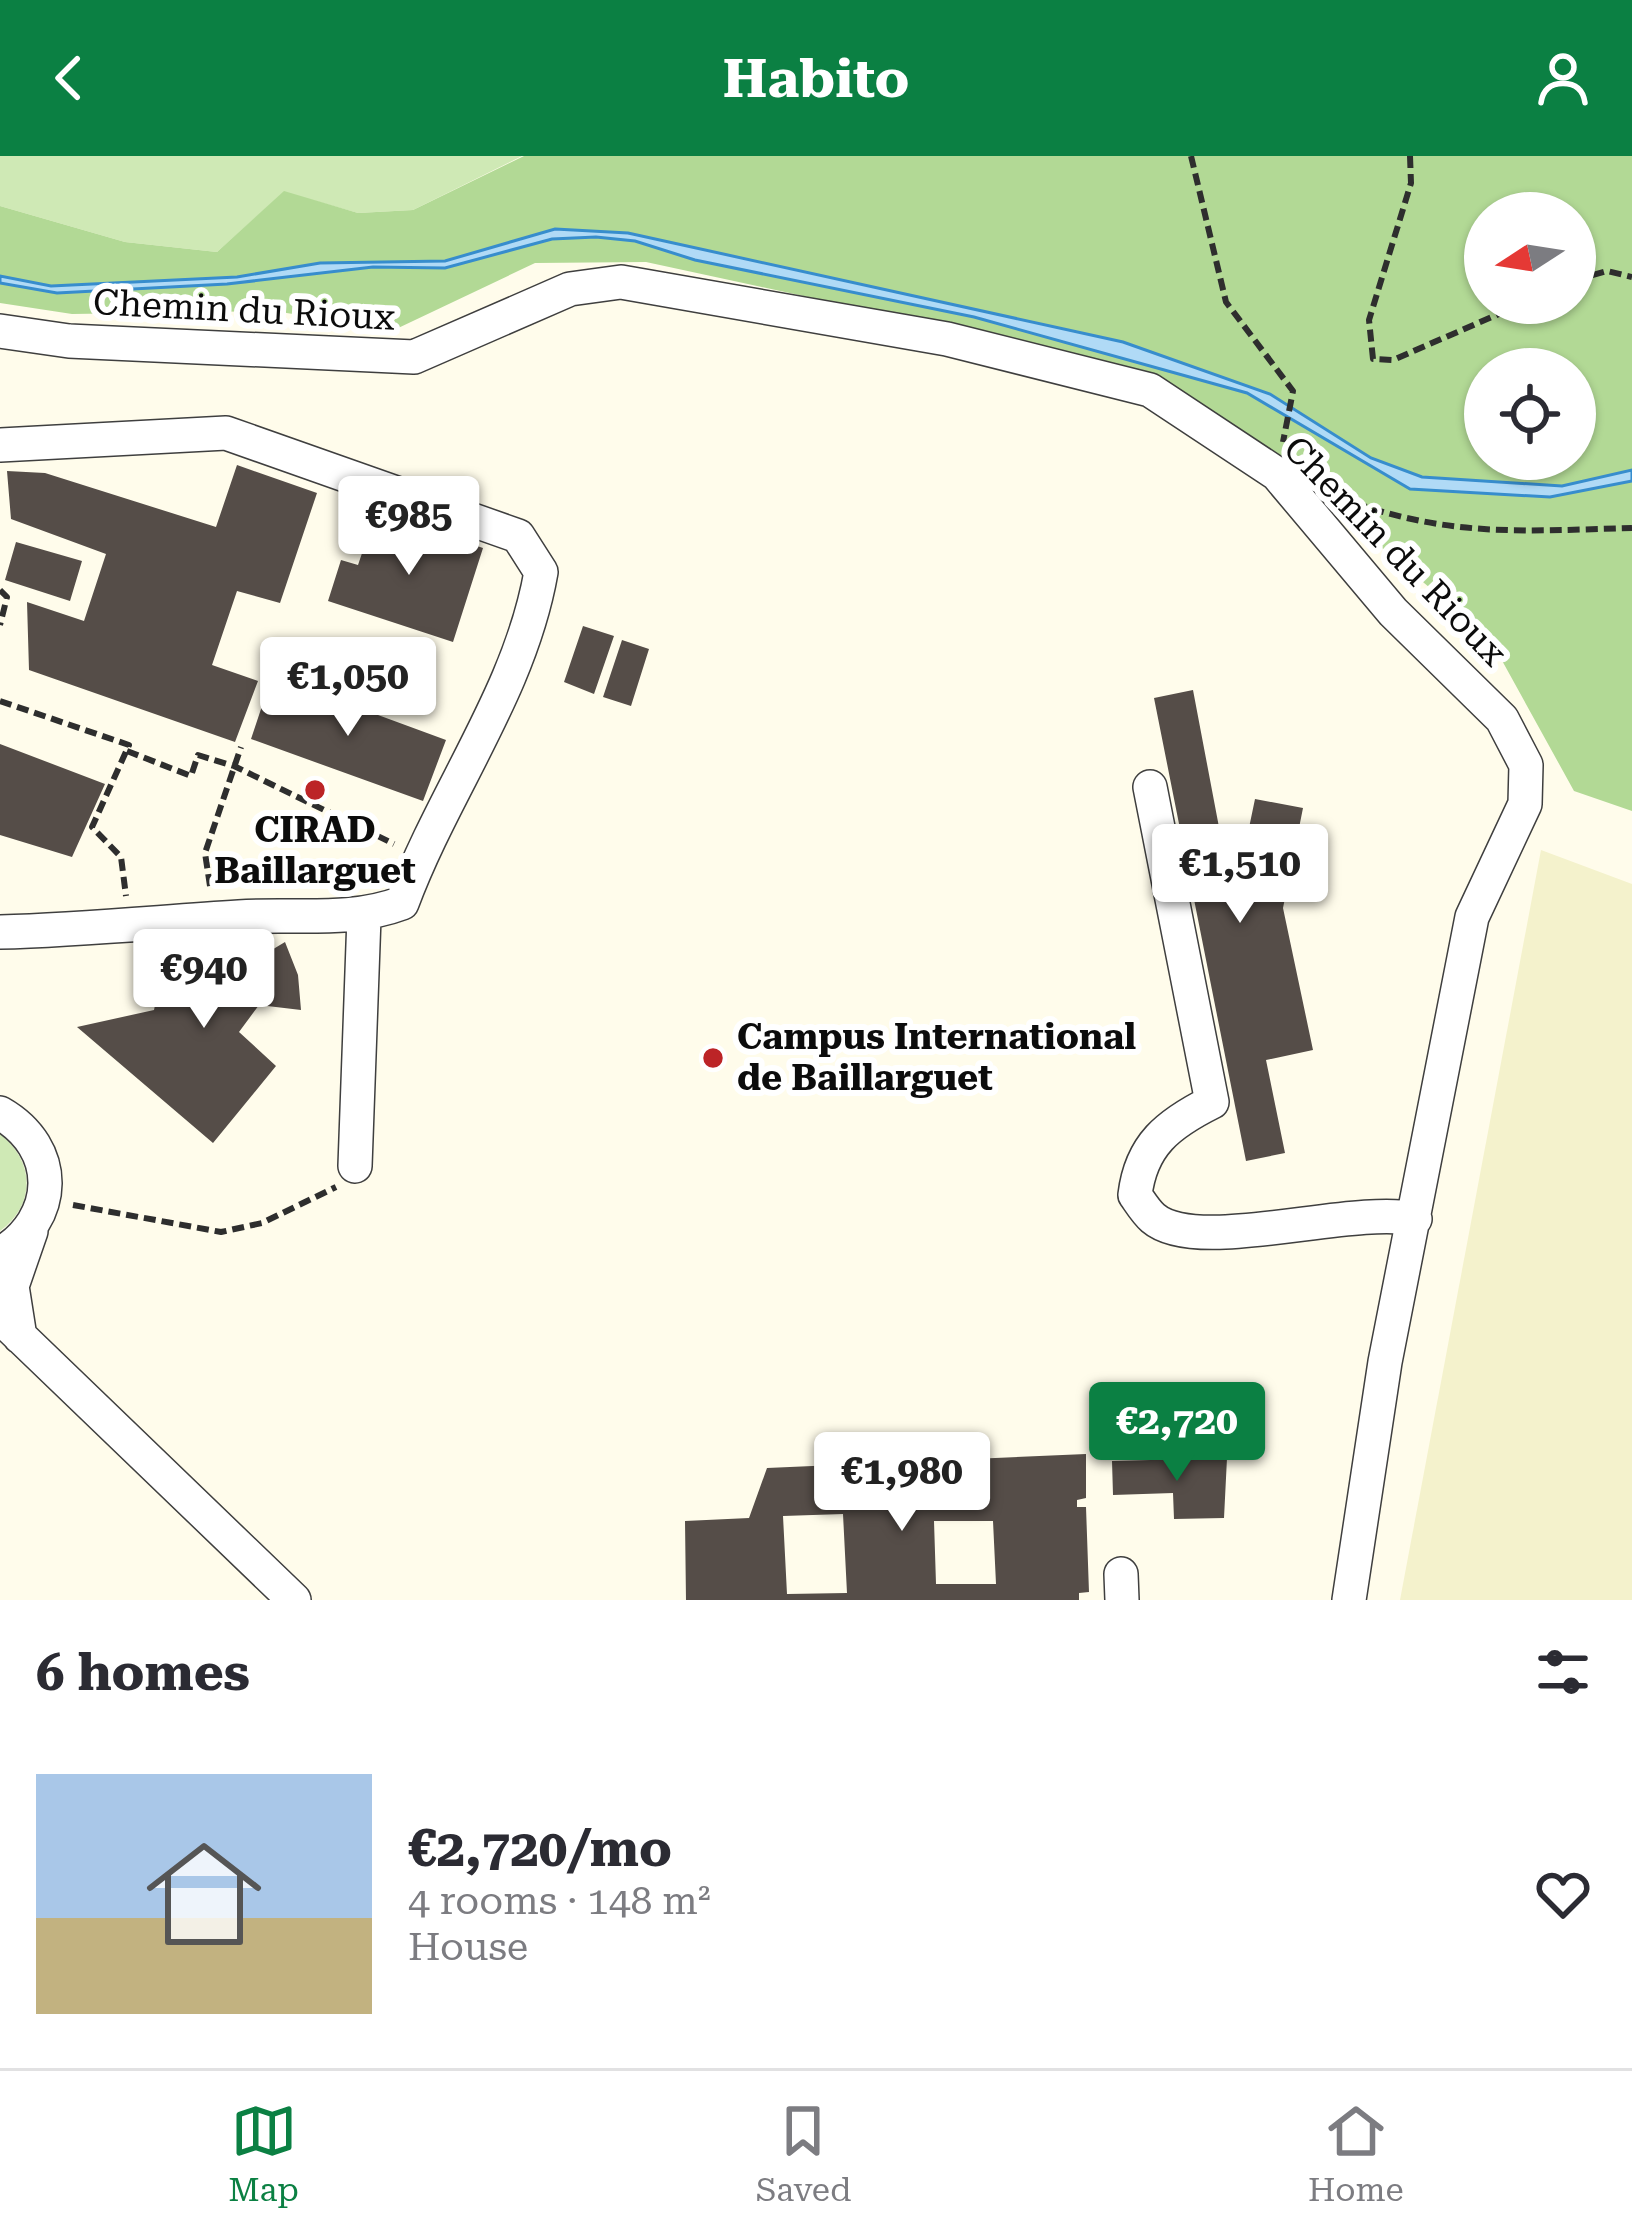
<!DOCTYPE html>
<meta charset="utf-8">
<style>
:root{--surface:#fff;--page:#f2f2f3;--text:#2b2b33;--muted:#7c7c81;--line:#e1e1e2;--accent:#0b8043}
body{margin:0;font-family:"Roboto Serif",serif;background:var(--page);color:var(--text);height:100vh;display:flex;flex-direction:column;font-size:45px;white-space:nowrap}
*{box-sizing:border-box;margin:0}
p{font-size:39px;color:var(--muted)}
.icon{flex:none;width:66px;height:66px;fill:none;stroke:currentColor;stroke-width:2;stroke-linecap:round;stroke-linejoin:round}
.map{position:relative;height:1444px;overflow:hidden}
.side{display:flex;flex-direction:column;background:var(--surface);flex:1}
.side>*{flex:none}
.needle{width:78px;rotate:258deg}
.buttons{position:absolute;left:1464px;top:36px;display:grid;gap:24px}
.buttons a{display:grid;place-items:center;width:132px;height:132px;border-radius:50%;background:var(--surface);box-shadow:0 3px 9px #0004;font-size:60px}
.price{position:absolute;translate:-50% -102px;padding:0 27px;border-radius:12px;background:#fff;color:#222;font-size:39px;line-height:78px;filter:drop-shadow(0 3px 6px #0008)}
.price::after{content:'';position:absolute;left:50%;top:72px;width:36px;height:27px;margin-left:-18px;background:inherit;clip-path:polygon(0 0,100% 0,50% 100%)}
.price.active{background:var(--accent);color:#fff}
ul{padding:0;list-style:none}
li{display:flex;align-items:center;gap:36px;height:300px;padding:0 36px}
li+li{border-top:3px solid var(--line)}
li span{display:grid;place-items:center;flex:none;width:336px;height:240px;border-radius:0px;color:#555}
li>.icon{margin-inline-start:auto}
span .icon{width:144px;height:144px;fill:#fffc;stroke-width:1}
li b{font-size:51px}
h2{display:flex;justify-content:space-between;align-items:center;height:144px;padding:0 36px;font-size:51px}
header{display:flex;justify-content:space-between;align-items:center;height:156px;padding:0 36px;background:var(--accent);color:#fff;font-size:54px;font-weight:700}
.menu{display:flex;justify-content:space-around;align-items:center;height:168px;border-top:3px solid var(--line);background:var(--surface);font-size:33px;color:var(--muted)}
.menu a{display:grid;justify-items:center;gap:6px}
.menu .active{color:var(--accent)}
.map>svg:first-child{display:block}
.farmland{fill:#f4f2cc}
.green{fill:#cfe9b5}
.forest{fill:#b2d995;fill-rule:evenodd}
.water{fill:#b0daf6;stroke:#378dcd;stroke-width:3}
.building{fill:#554d48;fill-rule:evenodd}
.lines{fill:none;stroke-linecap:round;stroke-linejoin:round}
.minor-casing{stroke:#3f3f3f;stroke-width:36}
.path{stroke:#2e2e2e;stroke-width:6;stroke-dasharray:12 6;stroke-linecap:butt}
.minor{stroke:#fff;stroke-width:33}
.poi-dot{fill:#bc2427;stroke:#fff;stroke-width:4.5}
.labels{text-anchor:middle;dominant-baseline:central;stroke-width:12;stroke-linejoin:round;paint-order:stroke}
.street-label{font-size:36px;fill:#0c0c0c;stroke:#fff}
.poi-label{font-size:36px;font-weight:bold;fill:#0c0c0c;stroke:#fff}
</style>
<header><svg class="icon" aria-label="back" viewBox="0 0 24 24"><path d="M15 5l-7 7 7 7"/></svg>Habito<svg class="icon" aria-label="person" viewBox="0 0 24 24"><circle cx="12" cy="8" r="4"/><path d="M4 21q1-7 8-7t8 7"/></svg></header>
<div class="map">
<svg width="1632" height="1444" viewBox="0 0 1632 1444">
<rect width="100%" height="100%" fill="#fffceb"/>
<path class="farmland" d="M1541,694l91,34v716h-232z"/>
<path class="green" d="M0,0h522l-109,54 -55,3 -74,-21 -67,60 -92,-10 -125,-36z
M0,978c35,27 36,71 0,97z"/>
<path class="forest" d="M524,0h1108v655l-58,-20 -85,-154 -244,-203 -141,-73 -458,-99 -111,1 -141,67 -120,-19 -202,3 -72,-11v-97l125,36 92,10 67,-61 74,22 55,-3zM1485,57h90v90h-90zM1485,213h90v90h-90z"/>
<path class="water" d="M555,73l73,4 495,109 147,52 101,64 51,19 140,9 70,-16v11l-82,16 -140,-8 -163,-96 -273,-76 -279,-57 -60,-19 -39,-4 -44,2 -107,29 -72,-1 -146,17 -170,9 -57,-10v-7l51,10 186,-9 83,-14 125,-2z"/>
<path class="building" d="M237,309l80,28 -37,110 -43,-12 -25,74 46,16 -23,61 -206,-72 -2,-68 57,19 22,-67 -95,-35 -4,-48 38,2 171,54z
M376,356l107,36 -30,94 -125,-41 13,-41 17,5z
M16,386l66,19 -12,40 -65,-21z
M583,470l31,10 -20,58 -30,-12z
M622,484l27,9 -18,57 -28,-9z
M272,520l174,64 -23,61 -172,-62z
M1193,534l29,153 23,4 10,-48 48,9 -20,100 30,142 -47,10 19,93 -39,8 -92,-463z
M0,588l105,40 -33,73 -72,-22z
M191,784l49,12 14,-12 11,14 20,-12 13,33 3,35 -42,-5 -20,27 37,34 -63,77 -136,-116 77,-17 7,-33 16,-16 -7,-16z
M1086,1298v44l-9,2v7h9l3,85 -10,1v7h-393l-1,-79 64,-3 18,-50zM843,1358l4,79 -60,1 -4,-78zM934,1365h59l3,63h-60z
M1227,1302l-3,60 -50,1 -1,-26 -60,2 -1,-34z"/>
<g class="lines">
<g class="minor-casing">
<path id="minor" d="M0,175l69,10 345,16 156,-68 51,-7 326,57 203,51 127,84 116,138 109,107 24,46 -1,39 -53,113 -87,445 -36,238
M0,289l226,-12 292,103 23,36c-21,120 -97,218 -139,331 -53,20 -107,10 -163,14 -80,5 -159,13 -239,15
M1150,631l62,315c-44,22 -71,43 -77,93 5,7 11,17 18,23 44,38 198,-13 262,1
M0,957c61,35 59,106 0,141
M355,1010l9,-249
M0,1161l294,283
M20,1181l-8,-51 19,-55
M1121,1418l1,26"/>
</g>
<path class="path" d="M1191,0l35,146 67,89 -10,51
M1410,0l1,27 -42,137 4,39 20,1 131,-57
M1575,124l32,-9 25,6
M1338,341c109,41 181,34 294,31
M0,434l7,7 -7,28
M0,545l129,44 -37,82 29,30 5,39
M127,595l64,25 7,-21 36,11 160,78
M210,730l-5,-33 36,-106
M73,1049l148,27 41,-9 74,-36"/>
<use href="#minor" class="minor"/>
</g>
<g class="poi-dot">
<circle cx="315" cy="634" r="12"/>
<circle cx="713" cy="902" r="12"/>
</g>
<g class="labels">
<g class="street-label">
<text transform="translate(244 154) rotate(3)">Chemin du Rioux</text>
<text transform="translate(1395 395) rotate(46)">Chemin du Rioux</text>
</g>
<g class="poi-label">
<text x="315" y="674">CIRAD<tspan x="315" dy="41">Baillarguet</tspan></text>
<text x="737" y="881" text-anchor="start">Campus International<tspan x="737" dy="41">de Baillarguet</tspan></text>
</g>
</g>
</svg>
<div class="buttons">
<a><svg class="needle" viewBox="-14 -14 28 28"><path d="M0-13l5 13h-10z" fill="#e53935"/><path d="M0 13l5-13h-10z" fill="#7c7c81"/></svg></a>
<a><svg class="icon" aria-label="locate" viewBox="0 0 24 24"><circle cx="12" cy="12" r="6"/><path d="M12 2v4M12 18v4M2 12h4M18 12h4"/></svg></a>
</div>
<b class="price" style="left:409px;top:422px">€985</b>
<b class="price" style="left:348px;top:583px">€1,050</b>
<b class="price" style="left:1240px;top:770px">€1,510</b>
<b class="price" style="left:204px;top:875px">€940</b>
<b class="price active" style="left:1177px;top:1328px">€2,720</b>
<b class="price" style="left:902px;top:1378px">€1,980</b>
</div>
<section class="side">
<h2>6 homes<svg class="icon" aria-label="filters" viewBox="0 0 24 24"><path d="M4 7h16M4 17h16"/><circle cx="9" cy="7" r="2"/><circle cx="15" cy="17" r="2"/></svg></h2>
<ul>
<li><span style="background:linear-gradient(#a9c7e8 60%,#c2b280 0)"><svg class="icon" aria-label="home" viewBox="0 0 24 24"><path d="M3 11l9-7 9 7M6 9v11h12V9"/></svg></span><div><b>€2,720/mo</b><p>4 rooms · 148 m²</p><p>House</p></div><svg class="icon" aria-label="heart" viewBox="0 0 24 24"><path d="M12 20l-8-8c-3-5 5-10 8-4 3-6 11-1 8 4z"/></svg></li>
</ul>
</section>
<nav class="menu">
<a class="active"><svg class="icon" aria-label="map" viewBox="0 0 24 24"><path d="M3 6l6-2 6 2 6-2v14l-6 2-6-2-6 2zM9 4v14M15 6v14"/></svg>Map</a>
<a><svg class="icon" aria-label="saved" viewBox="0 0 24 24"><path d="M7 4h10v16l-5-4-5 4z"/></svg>Saved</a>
<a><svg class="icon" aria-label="home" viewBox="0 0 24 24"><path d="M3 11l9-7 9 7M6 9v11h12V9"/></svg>Home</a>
</nav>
